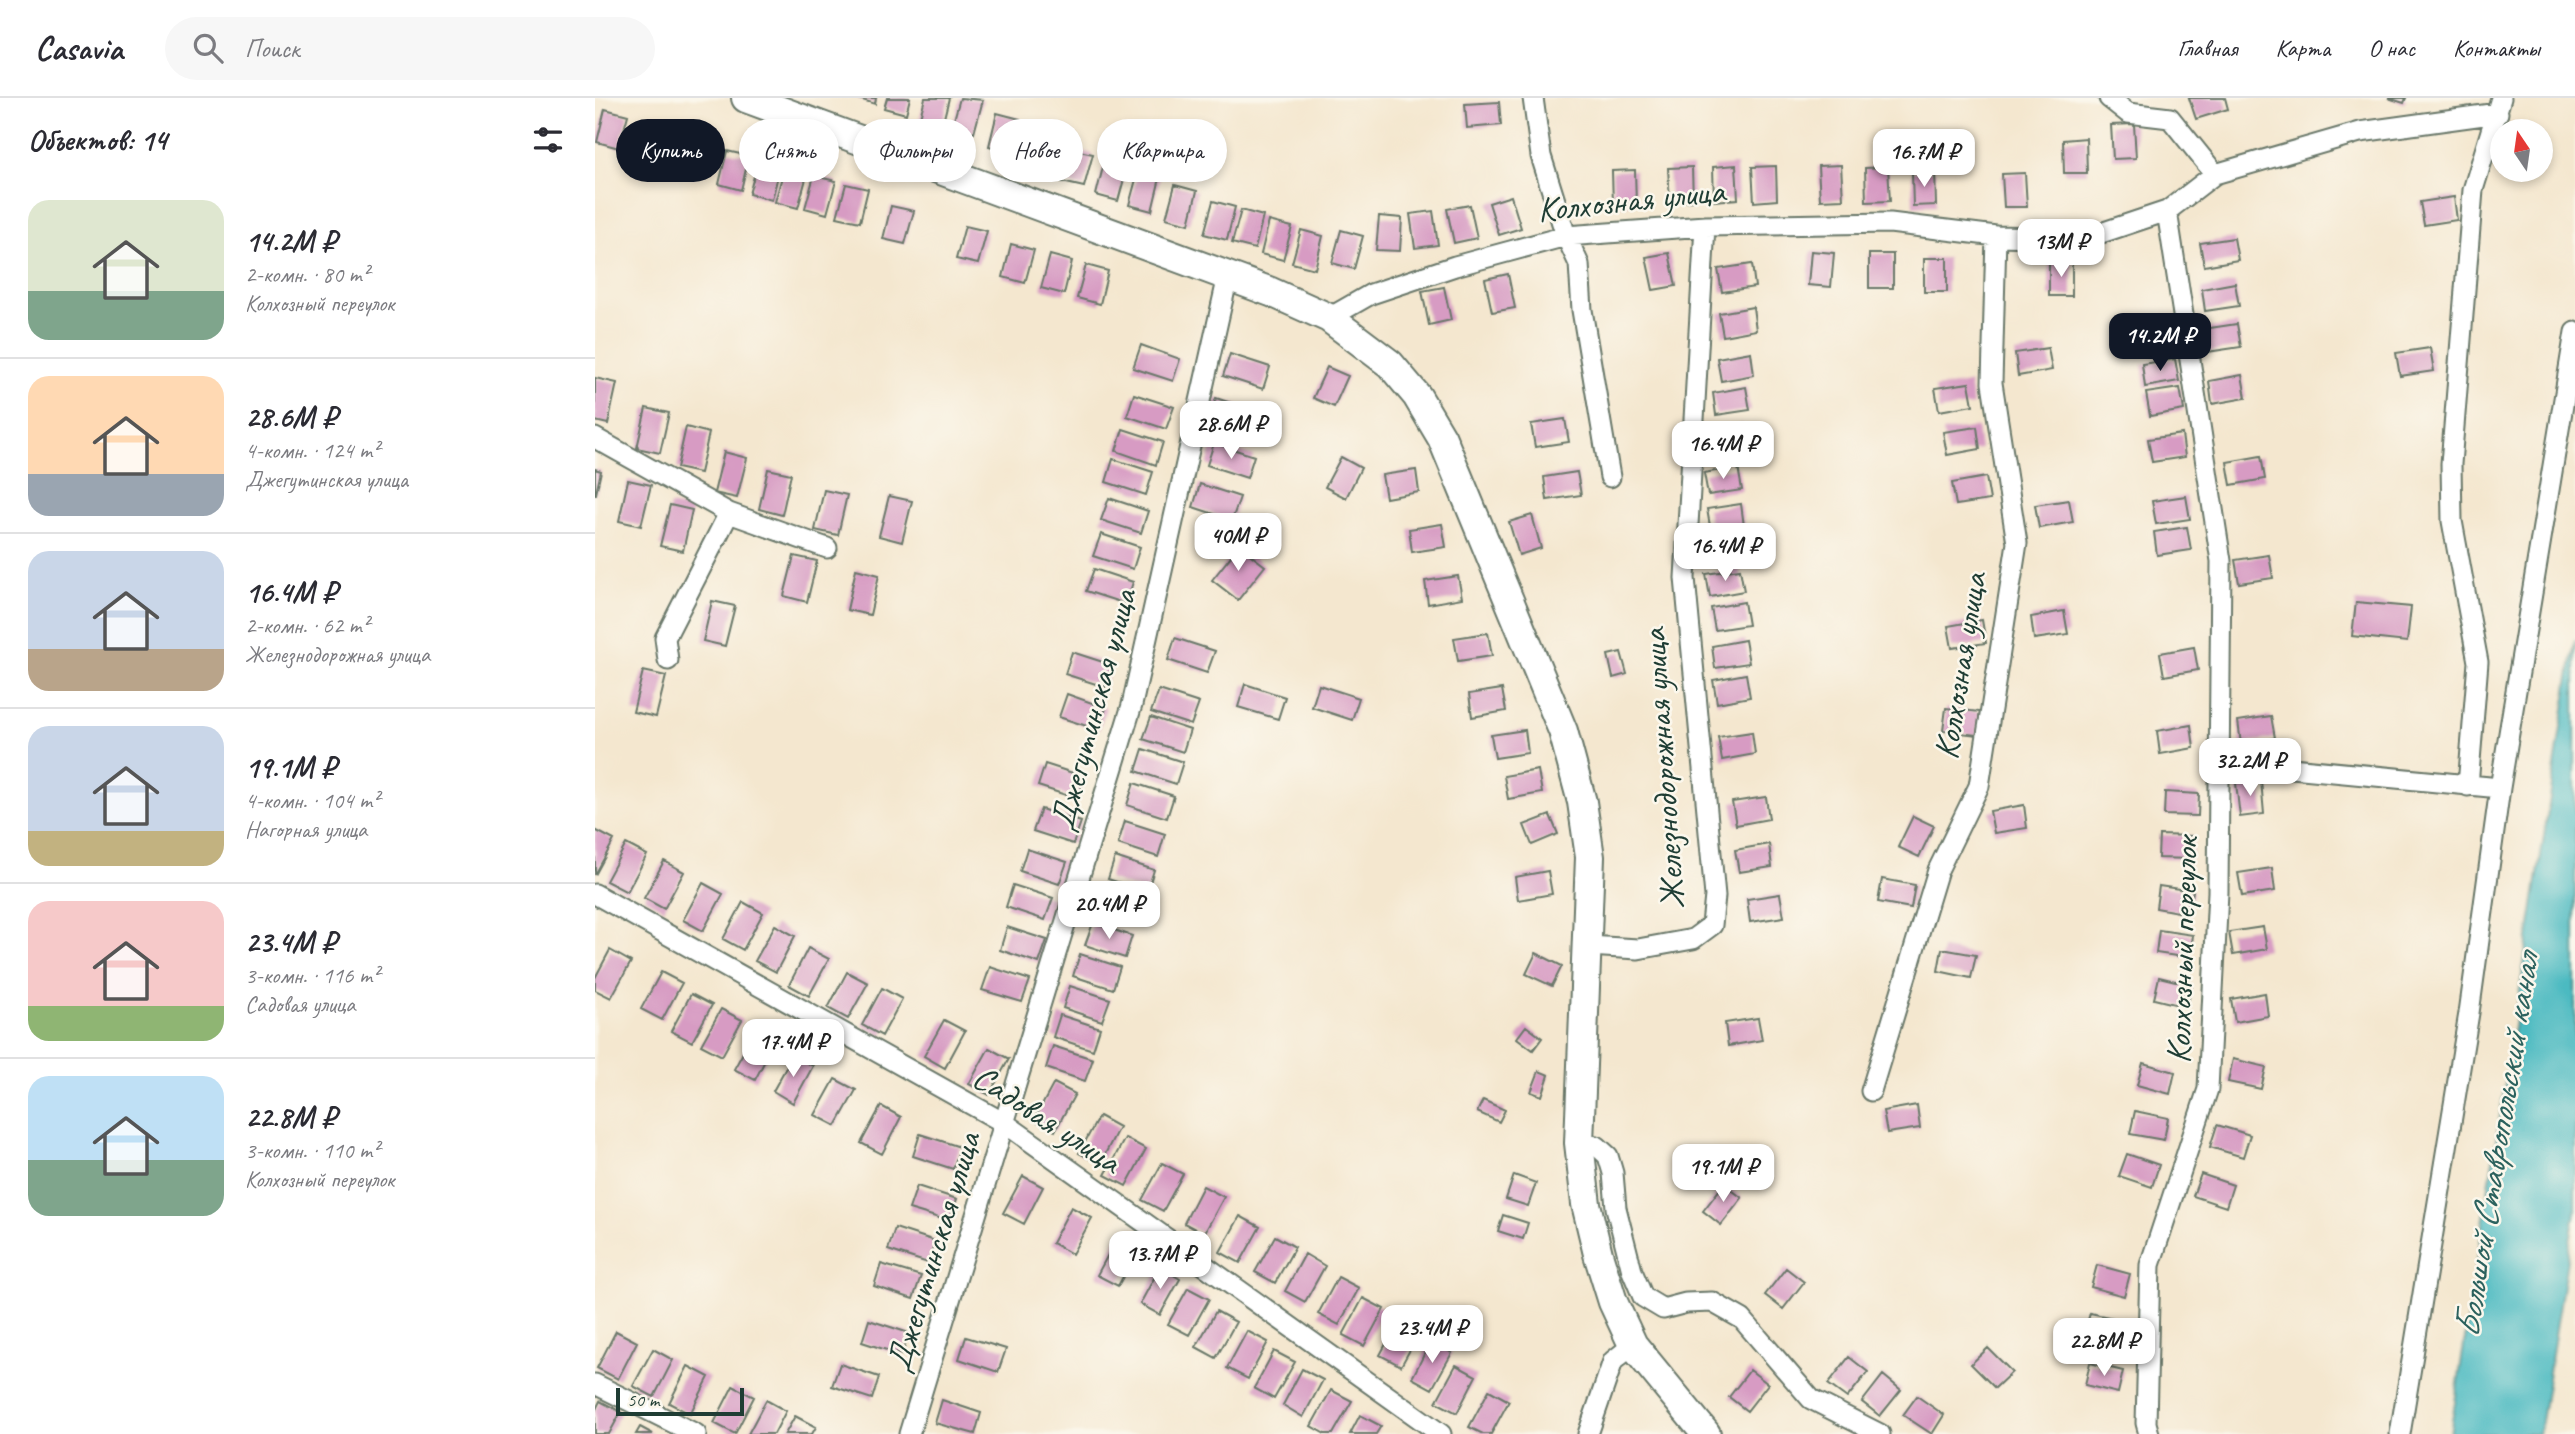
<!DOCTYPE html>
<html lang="ru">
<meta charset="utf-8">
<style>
:root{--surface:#fff;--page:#f7f7f7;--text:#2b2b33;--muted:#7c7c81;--line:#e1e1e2;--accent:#111827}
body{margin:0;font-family:Caveat,sans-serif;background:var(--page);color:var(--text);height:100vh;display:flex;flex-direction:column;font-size:26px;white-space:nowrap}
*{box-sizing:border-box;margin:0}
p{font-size:23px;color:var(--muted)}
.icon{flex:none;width:38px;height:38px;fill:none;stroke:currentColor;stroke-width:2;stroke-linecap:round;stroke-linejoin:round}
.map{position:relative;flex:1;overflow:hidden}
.side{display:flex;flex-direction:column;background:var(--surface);width:595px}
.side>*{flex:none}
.top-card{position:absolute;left:21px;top:21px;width:665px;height:63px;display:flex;gap:14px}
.needle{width:46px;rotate:347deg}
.fabs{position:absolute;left:1895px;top:21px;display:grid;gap:14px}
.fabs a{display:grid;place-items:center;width:63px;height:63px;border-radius:50%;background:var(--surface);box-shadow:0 4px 10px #0003;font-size:35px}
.scale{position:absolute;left:21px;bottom:18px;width:128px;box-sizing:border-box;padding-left:7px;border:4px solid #1f3d34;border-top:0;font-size:19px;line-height:24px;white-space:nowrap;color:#1f3d34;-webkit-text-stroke:5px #fbf7ec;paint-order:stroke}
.price{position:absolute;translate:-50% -60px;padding:0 16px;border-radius:14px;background:#fff;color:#222;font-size:23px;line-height:46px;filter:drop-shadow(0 2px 4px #0008)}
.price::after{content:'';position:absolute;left:50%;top:42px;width:21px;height:16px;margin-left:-10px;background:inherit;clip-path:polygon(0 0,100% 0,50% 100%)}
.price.active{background:var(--accent);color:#fff}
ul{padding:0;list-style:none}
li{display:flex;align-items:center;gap:21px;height:175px;padding:0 28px}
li+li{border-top:2px solid var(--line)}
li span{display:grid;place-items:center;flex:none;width:196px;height:140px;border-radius:21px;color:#555}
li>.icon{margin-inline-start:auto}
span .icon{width:84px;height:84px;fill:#fffc;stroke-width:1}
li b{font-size:30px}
h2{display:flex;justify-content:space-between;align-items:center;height:84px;padding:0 28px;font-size:30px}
.pill{padding:0 24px;border-radius:32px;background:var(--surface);box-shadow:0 4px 10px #0003;font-size:24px;line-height:63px}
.pill.active{background:var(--accent);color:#fff}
header{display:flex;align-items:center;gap:42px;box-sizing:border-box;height:98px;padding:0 35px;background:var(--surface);border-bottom:2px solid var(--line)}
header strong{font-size:33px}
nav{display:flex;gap:38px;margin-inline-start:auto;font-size:24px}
.search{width:490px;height:63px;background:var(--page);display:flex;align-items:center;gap:18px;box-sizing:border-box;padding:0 24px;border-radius:38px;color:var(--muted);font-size:26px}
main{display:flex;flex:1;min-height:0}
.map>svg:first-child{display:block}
.water{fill:#4bbac1;stroke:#357c7a;stroke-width:2}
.building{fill:#d79bc3}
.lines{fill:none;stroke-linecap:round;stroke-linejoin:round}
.street-casing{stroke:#6a786a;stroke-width:23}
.secondary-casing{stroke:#6a786a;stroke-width:32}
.street{stroke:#fff;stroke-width:19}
.secondary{stroke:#fff;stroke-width:28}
.labels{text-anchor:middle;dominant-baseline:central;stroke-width:5;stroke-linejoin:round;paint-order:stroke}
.street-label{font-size:35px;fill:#1f3d34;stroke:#fbf7ec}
.water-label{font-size:37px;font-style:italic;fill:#2c625e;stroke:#fbf7ec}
</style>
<header>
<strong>Casavia</strong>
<div class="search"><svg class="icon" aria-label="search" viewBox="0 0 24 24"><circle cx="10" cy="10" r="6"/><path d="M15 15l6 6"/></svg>Поиск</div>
<nav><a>Главная</a><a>Карта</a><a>О нас</a><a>Контакты</a></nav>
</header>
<main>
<section class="side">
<h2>Объектов: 14<svg class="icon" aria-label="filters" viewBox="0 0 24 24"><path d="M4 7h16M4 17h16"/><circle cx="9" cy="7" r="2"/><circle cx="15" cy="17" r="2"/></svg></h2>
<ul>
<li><span style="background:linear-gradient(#dfe7d0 65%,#7fa58c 0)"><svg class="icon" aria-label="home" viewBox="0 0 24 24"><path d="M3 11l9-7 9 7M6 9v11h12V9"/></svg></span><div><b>14.2M ₽</b><p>2-комн. · 80 m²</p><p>Колхозный переулок</p></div></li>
<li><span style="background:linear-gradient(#ffd9b3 70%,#9aa5b1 0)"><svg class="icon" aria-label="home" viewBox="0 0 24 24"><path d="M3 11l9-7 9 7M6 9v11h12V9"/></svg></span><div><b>28.6M ₽</b><p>4-комн. · 124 m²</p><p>Джегутинская улица</p></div></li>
<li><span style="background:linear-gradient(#c9d6e8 70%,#b9a48a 0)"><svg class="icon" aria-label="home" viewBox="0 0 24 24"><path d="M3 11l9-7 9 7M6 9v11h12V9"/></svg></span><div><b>16.4M ₽</b><p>2-комн. · 62 m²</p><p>Железнодорожная улица</p></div></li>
<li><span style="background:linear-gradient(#c9d6e8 75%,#c2b280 0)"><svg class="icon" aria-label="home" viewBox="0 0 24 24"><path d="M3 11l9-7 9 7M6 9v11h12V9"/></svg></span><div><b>19.1M ₽</b><p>4-комн. · 104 m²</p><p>Нагорная улица</p></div></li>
<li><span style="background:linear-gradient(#f6c9c9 75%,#8fb573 0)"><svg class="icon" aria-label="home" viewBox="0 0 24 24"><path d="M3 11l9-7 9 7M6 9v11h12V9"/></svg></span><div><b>23.4M ₽</b><p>3-комн. · 116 m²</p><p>Садовая улица</p></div></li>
<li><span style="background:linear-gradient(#bfe0f5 60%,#7fa58c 0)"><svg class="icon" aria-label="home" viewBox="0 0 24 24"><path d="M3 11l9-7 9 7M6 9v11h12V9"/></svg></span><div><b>22.8M ₽</b><p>3-комн. · 110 m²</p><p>Колхозный переулок</p></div></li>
</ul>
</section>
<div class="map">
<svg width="1980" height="1336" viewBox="0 0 1980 1336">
<rect width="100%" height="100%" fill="#fbf7ec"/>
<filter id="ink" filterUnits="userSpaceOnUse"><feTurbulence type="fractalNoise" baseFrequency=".0143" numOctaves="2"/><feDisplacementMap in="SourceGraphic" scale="14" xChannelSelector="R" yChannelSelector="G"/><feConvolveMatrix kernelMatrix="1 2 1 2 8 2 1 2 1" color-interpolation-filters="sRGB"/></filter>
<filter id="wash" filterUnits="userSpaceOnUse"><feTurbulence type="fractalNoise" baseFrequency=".00686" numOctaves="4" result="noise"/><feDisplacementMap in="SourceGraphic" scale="28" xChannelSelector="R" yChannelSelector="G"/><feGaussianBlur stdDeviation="1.57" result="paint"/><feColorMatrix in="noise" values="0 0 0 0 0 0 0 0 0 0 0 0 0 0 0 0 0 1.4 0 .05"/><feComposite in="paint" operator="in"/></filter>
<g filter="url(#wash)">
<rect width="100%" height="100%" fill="#f4e7cf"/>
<path class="water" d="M1980,541v572l-36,223h-89z"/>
<g id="blocks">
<path class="building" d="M261,0h20l-1,6z
M292,0h23l-4,16 -22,-6z
M330,0h24l-7,28 -23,-5z
M365,0l23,2 -9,33 -22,-6z
M1594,0h36l3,11 -32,10z
M1793,0h18l-2,5z
M904,4l2,23 -34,3 -2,-24z
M10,11l23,6 -9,33 -22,-6z
M402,15l23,6 -9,33 -22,-6z
M46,22l23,6 -9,33 -22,-6z
M1539,26l2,34 -23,1 -2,-34z
M443,31l22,6 -8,33 -23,-6z
M1491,40l1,35h-23l-1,-33z
M86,41l22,6 -8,33 -23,-6z
M475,51l23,5 -9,33 -22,-5z
M132,53l22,5 -8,34 -22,-6z
M163,64l22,5 -8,33 -23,-6z
M509,65l23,5 -9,33 -22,-6z
M1141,67l2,34 -24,2 -1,-34z
M1246,67l2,34 -23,1 -2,-34z
M1181,68l1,34 -23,2 -2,-35z
M1097,69l1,34 -23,1 -2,-34z
M1293,69l2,34 -24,1 -1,-34z
M189,71l23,6 -9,33 -23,-6z
M1040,72l1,34 -23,1 -1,-34z
M1340,73l1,34 -23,1 -1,-34z
M543,74l22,6 -8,33 -23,-6z
M1430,75l2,34h-23l-2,-33z
M219,78l22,5 -9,33 -22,-6z
M251,86l22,5 -8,33 -23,-5z
M580,87l22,6 -8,33 -23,-6z
M916,98l10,32 -22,7 -10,-32z
M1859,99l3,23 -33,5 -4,-23z
M618,103l22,6 -8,33 -23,-6z
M875,107l7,33 -23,5 -7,-34z
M296,108l23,5 -9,33 -22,-5z
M646,112l22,6 -8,33 -23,-6z
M838,113l5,34 -23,3 -5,-34z
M784,118l23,2 -2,33 -24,-1z
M674,123l23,6 -9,33 -22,-6z
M370,128l22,5 -9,33 -22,-5z
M706,132l22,6 -8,33 -23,-6z
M746,132l22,6 -9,33 -22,-6z
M1639,140l4,22 -34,6 -4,-23z
M416,146l23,6 -9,33 -22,-6z
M1216,153l23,2 -3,34 -23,-2z
M1074,155l7,33 -23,4 -7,-33z
M1274,156h24v34h-24z
M455,157l22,6 -8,33 -23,-6z
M1329,160h23v34h-23z
M1454,164h23v34h-23z
M1157,166l3,23 -33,5 -4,-23z
M491,167l22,6 -8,33 -23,-6z
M913,176l7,34 -23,4 -7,-33z
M1640,185l4,23 -34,5 -3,-22z
M849,189l7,33 -22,5 -7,-34z
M1158,209l3,23 -33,6 -4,-23z
M1573,224l4,23 -34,5 -3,-22z
M1642,226l4,23 -34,5 -4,-23z
M546,247l39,14 -7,22 -40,-13z
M1453,250l4,22 -34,6 -3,-23z
M1835,250l4,23 -34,5 -4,-23z
M1156,254l3,23 -33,6 -4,-23z
M635,256l40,13 -7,22 -40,-13z
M1580,261l4,22 -34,6 -3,-23z
M732,269l21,9 -14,31 -21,-9z
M1647,277l4,23 -34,6 -3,-23z
M0,280l22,5 -9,41 -13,-3z
M1374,285l4,22 -34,6 -4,-23z
M1151,289l4,23 -34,5 -3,-22z
M1585,290l4,22 -34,6 -4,-23z
M539,296l40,13 -8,22 -39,-13z
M621,300l39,13 -7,22 -40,-13z
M51,310l23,5 -9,40 -23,-5z
M970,321l4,23 -34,5 -4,-23z
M1148,326l3,23 -34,5 -3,-23z
M91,329l23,6 -9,40 -23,-5z
M1382,329l3,22 -33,6 -4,-23z
M528,331l40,13 -7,23 -40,-14z
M1587,336l3,23 -33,5 -4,-23z
M619,345l40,13 -7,22 -40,-13z
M129,354l23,6 -10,40 -23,-5z
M1666,358l4,23 -34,6 -4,-23z
M746,359l20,11 -15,30 -21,-11z
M518,361l40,13 -7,23 -40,-13z
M1143,369l4,23 -34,5 -4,-22z
M0,371l6,2 -5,23h-1z
M173,371l23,5 -9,41 -23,-6z
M821,372l3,22 -33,6 -4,-23z
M982,374l4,23 -34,5 -3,-23z
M1391,379l4,23 -34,5 -4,-22z
M33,382l23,5 -10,41 -22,-5z
M605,386l40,13 -8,23 -39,-13z
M229,392l23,5 -9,40 -23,-5z
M294,398l23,5 -10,41 -23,-6z
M1591,398l4,23 -34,5 -4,-23z
M514,400l39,13 -7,22 -40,-13z
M1474,402l4,22 -34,6 -4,-23z
M1146,406l3,22 -33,6 -4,-23z
M75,407l22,5 -9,41 -23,-5z
M937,417l9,33 -22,7 -10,-33z
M847,426l4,23 -34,5 -3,-23z
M1592,429l4,23 -34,5 -3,-23z
M506,436l39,13 -7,22 -40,-13z
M1147,436l4,22 -34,6 -4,-23z
M644,448l26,20 -27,34 -26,-20z
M1674,457l4,23 -34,5 -4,-23z
M199,458l23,5 -10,41 -23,-6z
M261,471l23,6 -9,40 -23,-5z
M499,471l39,13 -7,22 -40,-13z
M1145,471l4,22 -34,6 -4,-23z
M863,478l4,22 -34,6 -3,-23z
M117,503l23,5 -10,40 -22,-5z
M1149,504l4,23 -33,5 -4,-22z
M1761,504l55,5 -4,35 -55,-6z
M1469,513l4,23 -34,5 -3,-22z
M1387,522l4,23 -34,5 -4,-22z
M893,535l4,23 -34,5 -4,-23z
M580,540l40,13 -8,22 -39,-13z
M1150,542l4,23 -34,5 -3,-22z
M1599,549l4,23 -34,6 -4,-23z
M477,554l40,13 -7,22 -40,-13z
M1026,554l6,22 -14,4 -5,-23z
M48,573l23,5 -10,41 -23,-5z
M1151,576l4,23 -33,6 -4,-23z
M650,586l40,13 -7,22 -40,-12z
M724,587l40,13 -7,22 -40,-13z
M907,591l4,22 -34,6 -3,-23z
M564,592l40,13 -8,22 -40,-13z
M472,596l39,14 -7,22 -40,-13z
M1351,610l34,4 -3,23 -34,-4z
M1676,618l4,22 -34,6 -3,-23z
M556,619l39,13 -7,22 -40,-13z
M1596,627l3,23 -34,6 -3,-23z
M930,632l3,23 -33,5 -4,-23z
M1157,634l3,22 -33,6 -4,-23z
M548,651l40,13 -7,22 -40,-13z
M450,666l40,13 -7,22 -40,-13z
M943,672l4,23 -34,6 -4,-23z
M1666,682l3,34 -24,3 -4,-34z
M539,685l40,13 -7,22 -40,-13z
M1570,694l34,2 -1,22 -34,-1z
M1171,699l3,22 -33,6 -4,-23z
M1429,707l3,23 -33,5 -4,-22z
M446,711l40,13 -8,22 -40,-13z
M955,717l8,19 -26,11 -8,-20z
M1318,718l21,10 -15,31 -21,-10z
M530,723l40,13 -7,23 -40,-13z
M0,732l19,10 -19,35z
M1564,737l34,1 -1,23 -34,-1z
M31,746l21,11 -20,37 -21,-11z
M1174,746l3,23 -33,5 -4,-22z
M432,751l40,13 -8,22 -39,-13z
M520,759l39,13 -7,22 -39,-13z
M69,763l20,11 -20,37 -20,-11z
M1677,770l3,23 -33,5 -4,-23z
M953,773l4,23 -34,6 -3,-23z
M1287,781l33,6 -4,23 -33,-6z
M108,785l20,11 -20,37 -20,-11z
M418,787l40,13 -8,22 -39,-13z
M1564,788l34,5 -4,23 -33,-6z
M508,791l39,13 -7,22 -40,-12z
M1185,796l4,23 -34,5 -3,-23z
M148,804l20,11 -20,37 -20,-11z
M498,825l39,13 -7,22 -40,-13z
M180,827l20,11 -19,36 -21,-11z
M412,829l40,13 -8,23 -39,-13z
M1668,829l4,22 -34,6 -4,-23z
M1564,832l34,5 -3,23 -34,-5z
M213,850l21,11 -20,37 -20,-11z
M1347,851l34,6 -5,23 -33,-7z
M15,852l21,12 -20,36 -16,-8v-12z
M941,855l26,13 -10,20 -26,-12z
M485,856l40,13 -7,22 -40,-13z
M395,869l40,13 -8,22 -40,-12z
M66,874l21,11 -20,37 -21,-11z
M252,874l21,11 -20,36 -20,-11z
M1564,879l33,8 -5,22 -33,-8z
M475,888l40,13 -8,22 -39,-13z
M287,890l20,11 -20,37 -20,-11z
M1670,895l3,23 -33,6 -4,-23z
M96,896l21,11 -20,37 -21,-11z
M126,911l21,11 -20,36 -21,-11z
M465,917l40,13 -7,22 -40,-13z
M1163,920l4,22 -34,6 -3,-23z
M349,922l21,11 -20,37 -21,-12z
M931,928l16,12 -9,12 -16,-12z
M159,935l20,10 -19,37 -21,-11z
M458,948l40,13 -8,22 -39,-13z
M394,950l20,11 -20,36 -20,-11z
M198,957l20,11 -20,37 -20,-12z
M1638,961l33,8 -5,22 -33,-7z
M1548,965l32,9 -5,22 -33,-9z
M944,973l10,4 -7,21 -11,-4z
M240,981l21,11 -20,36 -21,-11z
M459,985l21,11 -20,37 -21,-11z
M888,1002l22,10 -6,12 -22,-10z
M1322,1007l3,23 -33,5 -4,-22z
M286,1008l20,11 -19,37 -21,-11z
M1540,1013l33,7 -4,22 -34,-6z
M504,1018l20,11 -19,37 -21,-11z
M1622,1027l33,10 -7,22 -33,-10z
M325,1036l40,13 -7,22 -40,-13z
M530,1040l21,11 -20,37 -21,-11z
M1532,1056l32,11 -7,22 -33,-11z
M567,1065l21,11 -20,37 -21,-11z
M1606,1076l32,11 -7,22 -33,-11z
M919,1077l22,8 -8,23 -22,-7z
M428,1078l20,11 -19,37 -21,-11z
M1129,1086l18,14 -21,27 -18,-14z
M322,1088l40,13 -8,22 -40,-12z
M608,1088l21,11 -20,37 -20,-11z
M476,1109l21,11 -20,36 -20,-11z
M908,1117l25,8 -5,16 -25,-8z
M645,1118l20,11 -20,36 -20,-11z
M300,1130l40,13 -7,22 -40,-13z
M680,1138l20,11 -20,36 -20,-11z
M522,1140l21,11 -20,37 -21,-11z
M710,1156l20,12 -20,36 -20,-11z
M286,1166l40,12 -8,23 -39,-13z
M1502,1167l33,9 -6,22 -33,-9z
M565,1169l20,12 -20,36 -20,-11z
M1191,1170l18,14 -21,27 -18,-14z
M743,1179l21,11 -20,37 -21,-11z
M593,1190l21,11 -20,36 -21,-11z
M768,1200l21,11 -20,37 -21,-11z
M621,1213l20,11 -20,36 -20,-11z
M1495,1215l33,7 -5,23 -34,-8z
M805,1220l21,12 -20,36 -21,-11z
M274,1222l40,13 -7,22 -40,-13z
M21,1233l21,11 -19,37 -21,-11z
M652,1233l21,11 -20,37 -21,-11z
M371,1239l40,12 -8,23 -39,-13z
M836,1243l21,12 -20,36 -20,-11z
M1393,1250l24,24 -17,16 -24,-24z
M58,1251l20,11 -19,37 -21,-11z
M679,1253l21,11 -21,37 -20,-11z
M1254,1259l19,15 -21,26 -19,-14z
M1495,1265l33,8 -5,22 -33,-8z
M245,1266l39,13 -7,22 -40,-13z
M861,1267l20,11 -19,37 -21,-11z
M93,1268l21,11 -19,37 -21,-11z
M707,1271l21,11 -20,37 -20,-12z
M1155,1272l18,14 -21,27 -18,-14z
M1288,1277l18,15 -21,26 -18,-14z
M138,1288l21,11 -19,37 -21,-11z
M736,1292l21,11 -19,33h-8l-14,-8z
M894,1292l20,11 -18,33h-8l-14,-7z
M1322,1298l27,19 -12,19 -29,-19z
M171,1302l20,11 -12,23h-26z
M347,1302l39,13 -6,21 -40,-11z
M5,1303l21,11 -12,22h-14v-23z
M765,1317l21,11 -5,8h-26z
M200,1318l21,11 -4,7h-27z
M45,1329l13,7h-17z"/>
</g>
</g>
<g filter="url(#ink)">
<use href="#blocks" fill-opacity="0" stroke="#6a786a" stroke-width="2"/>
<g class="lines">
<g class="street-casing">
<path id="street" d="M938,0l8,58 25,80 13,28 3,46 28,167
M1514,0l19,15 42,5 45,56
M734,220l42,-24 84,-28 111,-30 139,-10 185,-3 106,13 90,2 81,-27 48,-37 145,-42 138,-19
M0,340l134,75 98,35
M73,562l-3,-22 64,-125
M1624,663l281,27
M1873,688l10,-124 -26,-141 -1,-57 22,-274 28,-92
M0,796l411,230 435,310
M993,848l50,3 55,-10 19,-14 3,-29 -30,-318 20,-352
M1276,993l67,-221 41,-84 38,-243 -25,-160 4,-147
M984,1045l18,3 11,10 5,17 3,35 16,63 11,26 20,12 23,-6 26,-1 30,17 69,80 69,35
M0,1286l101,50
M314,1336l223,-729 96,-429
M993,1336l25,-73 20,-16
M1554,1336l-3,-11 4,-158 58,-176 10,-197 3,-331 -54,-350
M1805,1336l69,-421 31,-225 75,-456"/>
</g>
<g class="secondary-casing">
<path id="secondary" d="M151,0l525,194 58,26 61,46 27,32 25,42 121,293 19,71 8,55 -11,286 7,61 12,50 15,48 20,43 73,89"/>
</g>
<use href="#street" class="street"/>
<use href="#secondary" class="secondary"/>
</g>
</g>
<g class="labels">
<g class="street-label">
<text transform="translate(1036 102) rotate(-6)">Колхозная улица</text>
<text transform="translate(1365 568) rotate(-81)">Колхозная улица</text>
<text transform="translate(498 612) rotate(-75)">Джегутинская улица</text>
<text transform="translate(1068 671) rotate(-94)">Железнодорожная улица</text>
<text transform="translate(1587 852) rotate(-88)">Колхозный переулок</text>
<text transform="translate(452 1021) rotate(33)">Садовая улица</text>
<text transform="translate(338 1154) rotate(-73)">Джегутинская улица</text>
</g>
<g class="water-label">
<text transform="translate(1901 1048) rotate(-81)">Большой Ставропольский канал</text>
</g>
</g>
</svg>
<div class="fabs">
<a><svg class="needle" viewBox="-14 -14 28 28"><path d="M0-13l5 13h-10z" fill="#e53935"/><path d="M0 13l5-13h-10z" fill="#7c7c81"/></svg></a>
</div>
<div class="scale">50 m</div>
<b class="price" style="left:1329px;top:91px">16.7M ₽</b>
<b class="price" style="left:1466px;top:181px">13M ₽</b>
<b class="price active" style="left:1565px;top:275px">14.2M ₽</b>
<b class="price" style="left:636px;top:363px">28.6M ₽</b>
<b class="price" style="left:1128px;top:383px">16.4M ₽</b>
<b class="price" style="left:643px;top:475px">40M ₽</b>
<b class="price" style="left:1130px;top:485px">16.4M ₽</b>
<b class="price" style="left:1655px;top:700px">32.2M ₽</b>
<b class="price" style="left:514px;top:843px">20.4M ₽</b>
<b class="price" style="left:198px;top:981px">17.4M ₽</b>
<b class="price" style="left:1128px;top:1106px">19.1M ₽</b>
<b class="price" style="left:565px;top:1193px">13.7M ₽</b>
<b class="price" style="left:837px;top:1267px">23.4M ₽</b>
<b class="price" style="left:1509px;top:1280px">22.8M ₽</b>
<div class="top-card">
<a class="pill active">Купить</a>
<a class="pill">Снять</a>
<a class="pill">Фильтры</a>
<a class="pill">Новое</a>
<a class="pill">Квартира</a>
</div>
</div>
</main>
